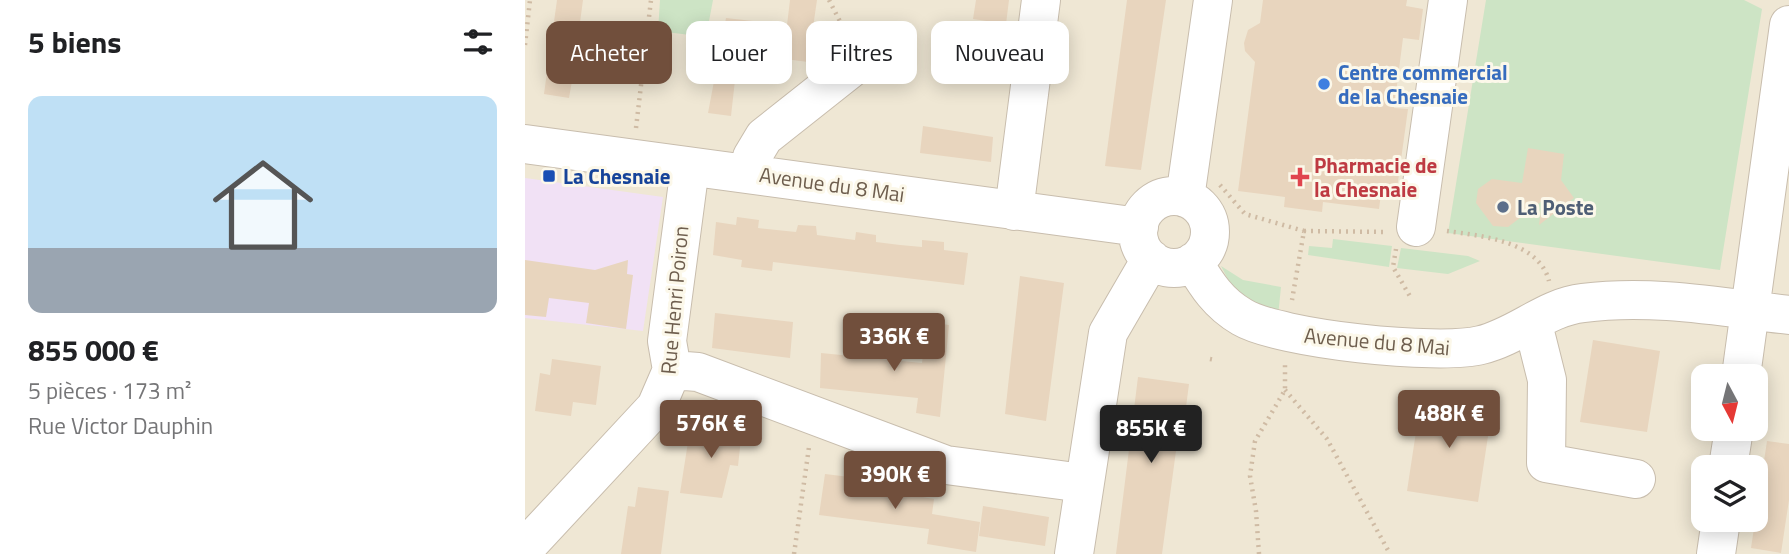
<!DOCTYPE html>
<html lang="fr">
<meta charset="utf-8">
<style>
:root{--surface:#fff;--page:#f6f6f6;--text:#202124;--muted:#757577;--accent:#714f3c}
body{margin:0;font-family:"Titillium Web",sans-serif;background:var(--page);color:var(--text);height:100vh;display:flex;flex-direction:column;font-size:26px;white-space:nowrap}
*{box-sizing:border-box;margin:0}
p{font-size:23px;color:var(--muted)}
.icon{flex:none;width:38px;height:38px;fill:none;stroke:currentColor;stroke-width:2;stroke-linecap:round;stroke-linejoin:round}
.map{position:relative;flex:1;overflow:hidden}
.details{display:flex;flex-direction:column;background:var(--surface);width:525px}
.details>*{flex:none}
.guide{position:absolute;left:21px;top:21px;width:665px;height:63px;display:flex;gap:14px}
.needle{width:46px;rotate:173deg}
.fabs{position:absolute;left:1166px;top:364px;display:grid;gap:14px}
.fabs a{display:grid;place-items:center;width:77px;height:77px;border-radius:14px;background:var(--surface);box-shadow:0 4px 18px #0003;font-size:35px}
.price{position:absolute;translate:-50% -60px;padding:0 16px;border-radius:7px;background:var(--accent);color:#fff;font-size:23px;line-height:46px;filter:drop-shadow(0 2px 4px #0008)}
.price::after{content:'';position:absolute;left:50%;top:42px;width:21px;height:16px;margin-left:-10px;background:inherit;clip-path:polygon(0 0,100% 0,50% 100%)}
.price.on{background:#222;color:#fff}
ul{padding:0;list-style:none}
li{display:grid;align-content:center;gap:14px;height:371px;padding:0 28px}
li span{display:grid;place-items:center;height:217px;border-radius:14px;color:#555}
li>.icon{margin-inline-start:auto}
span .icon{width:126px;height:126px;fill:#fffc;stroke-width:1}
li b{font-size:30px}
h2{display:flex;justify-content:space-between;align-items:center;height:84px;padding:0 28px;font-size:30px}
.chip{padding:0 24px;border-radius:14px;background:var(--surface);box-shadow:0 4px 18px #0003;font-size:24px;line-height:63px}
.chip.on{background:var(--accent);color:#fff}
main{display:flex;flex:1;min-height:0}
.map>svg:first-child{display:block}
.residential{fill:#efe7d4;fill-rule:evenodd}
.education{fill:#f1e1f5}
.green{fill:#cde4c5}
.building{fill:#e8d5be}
.lines{fill:none;stroke-linecap:round;stroke-linejoin:round}
.minor-casing{stroke:#c8bdad;stroke-width:40}
.path{stroke:#cfbba4;stroke-width:4.5;stroke-dasharray:2 5;stroke-linecap:butt}
.minor{stroke:#fff;stroke-width:38}
.shop-dot{fill:#3f7fe0;stroke:#fcf8ea;stroke-width:2.5}
.transit-dot{fill:#1a4fb4;stroke:#fcf8ea;stroke-width:2.5}
.health-dot{fill:#e0444e;stroke:#fcf8ea;stroke-width:2.5}
.service-dot{fill:#5c6f8a;stroke:#fcf8ea;stroke-width:2.5}
.labels{text-anchor:middle;dominant-baseline:central;stroke-width:6;stroke-linejoin:round;paint-order:stroke}
.shop-label{font-size:21px;font-weight:bold;fill:#366cbe;stroke:#fcf8ea;text-anchor:start}
.health-label{font-size:21px;font-weight:bold;fill:#be3a42;stroke:#fcf8ea;text-anchor:start}
.transit-label{font-size:21px;font-weight:bold;fill:#164399;stroke:#fcf8ea;text-anchor:start}
.street-label{font-size:21px;fill:#6e5e4e;stroke:#fcf8ea}
.service-label{font-size:21px;font-weight:bold;fill:#4e5e75;stroke:#fcf8ea;text-anchor:start}
</style>
<main>
<section class="details">
<h2>5 biens<svg class="icon" aria-label="filters" viewBox="0 0 24 24"><path d="M4 7h16M4 17h16"/><circle cx="9" cy="7" r="2"/><circle cx="15" cy="17" r="2"/></svg></h2>
<ul>
<li><span style="background:linear-gradient(#bfe0f5 70%,#9aa5b1 0)"><svg class="icon" aria-label="home" viewBox="0 0 24 24"><path d="M3 11l9-7 9 7M6 9v11h12V9"/></svg></span><div><b>855 000 €</b><p>5 pièces · 173 m²</p><p>Rue Victor Dauphin</p></div></li>
</ul>
</section>
<div class="map">
<svg width="1264" height="554" viewBox="0 0 1264 554">
<rect width="100%" height="100%" fill="#f9f4e5"/>
<path class="residential" d="M0,0h1264v554h-1264zM1178,376h52v53h-52zM1178,467h52v53h-52z"/>
<path class="education" d="M0,178l138,19 -20,134 -118,-13z"/>
<path class="green" d="M135,0h53l-7,37 -48,-6z
M961,0h258l18,9 -42,261 -272,-37z
M808,239l59,7 -3,21 -81,-12 1,-9 23,2z
M876,248l67,8 12,5 -32,13 -51,-6z
M696,266l22,14 38,7 -3,29 -45,-27z"/>
<path class="building" d="M32,0h26l-7,52 13,1 -4,24 -12,-2 -4,23 -25,-4z
M265,0h27l-9,62 -70,-9 -7,63 -23,-3 18,-95 61,7z
M451,0h33l-3,24 -33,-5z
M602,0h39l-25,170 -36,-4z
M738,0h144l-1,6 17,3 -4,31 -16,-2 -9,70 14,1 -12,87 -15,-2 -2,15 -56,-7 -1,10 -38,-5 1,-10 -47,-6 17,-129 -10,-11 -1,-8 4,-13 12,-7z
M398,126l70,11 -2,25 -71,-9z
M1003,148l36,6 -3,26 13,18 -35,27 3,-24 -34,26 -15,-1 -17,-23 2,-14 14,-10 30,4z
M212,217l22,3 -1,8 38,4 2,-7 18,1 1,9 38,5 1,-8 20,3v7l24,3 22,2v-7l22,2v8l24,3 -4,32 -191,-23 -1,9 -31,-4 1,-7 -29,-5 3,-33 20,3z
M0,260l70,10 33,-10 -1,14 6,1 -7,54 -40,-6 3,-20 -40,-5 -3,19 -21,-2z
M495,276l44,7 -18,138 -41,-7z
M190,313l78,9 -3,36 -78,-10z
M402,322l22,3 -9,92 -24,-4 2,-15 -98,-10 1,-35 101,10z
M1068,340l67,11 -13,81 -67,-10z
M27,359l49,7 -5,39 -23,-3 -2,14 -36,-5 5,-38 10,2z
M613,377l51,7 -6,46 -4,-1 -17,125h-46z
M896,399l71,11 -14,92 -71,-11z
M174,423l43,6 -4,37 -8,-1 -8,33 -42,-5 8,-51 8,2z
M1242,441l22,3v56l-8,53 -30,-5z
M300,474l58,7 -1,9 52,9 -2,15 48,8 -4,30 -49,-8 2,-15 -110,-14z
M113,487l31,4 -8,63h-40l7,-48 7,1z
M458,506l66,11 -4,29 -66,-10z"/>
<g class="lines">
<g class="minor-casing">
<path id="minor" d="M0,144l614,83
M225,172l2,-15 12,-20 96,-76 10,-2
M613 232a36 36 0 1 1 72 0a36 36 0 1 1-72 0Z
M660,198l28,-198
M489,211l27,-211
M891,227l32,-227
M668,262c14,23 25,41 49,55 37,22 197,39 239,28 37,-9 65,-38 102,-42 69,-9 138,4 206,12
M1008,324l14,56 -1,83 90,16
M147,370l26,2 248,93 137,18
M1216,376l48,-351
M1203,467l6,-38
M0,548l131,-141 16,-37 -5,-29 23,-174
M549,554l34,-221 43,-74
M1191,554l5,-34"/>
</g>
<path class="path" d="M304,0l17,33
M0,45l5,-45
M111,128l15,-128
M695,185l25,29 59,17 -12,69
M779,231l83,1
M922,231c34,5 92,10 102,50
M871,249l-3,18 18,31
M685,359l5,1
M760,390l42,49 63,115
M269,554l15,-107
M734,554l-3,-43 -6,-35 5,-35 30,-51v-27"/>
<use href="#minor" class="minor"/>
</g>
<circle class="shop-dot" cx="799" cy="84" r="7"/>
<rect class="transit-dot" x="17" y="169" width="14" height="14" rx="3.5"/>
<path class="health-dot" d="M771.5 166.5h7v7h7v7h-7v7h-7v-7h-7v-7h7z"/>
<circle class="service-dot" cx="978" cy="207" r="7"/>
<g class="labels">
<g class="shop-label">
<text x="813" y="72">Centre commercial<tspan x="813" dy="24">de la Chesnaie</tspan></text>
</g>
<g class="health-label">
<text x="789" y="165">Pharmacie de<tspan x="789" dy="24">la Chesnaie</tspan></text>
</g>
<g class="transit-label">
<text x="38" y="176">La Chesnaie</text>
</g>
<g class="street-label">
<text transform="translate(307 184) rotate(8)">Avenue du 8 Mai</text>
<text transform="translate(149 300) rotate(-85)">Rue Henri Poiron</text>
<text transform="translate(852 341) rotate(5)">Avenue du 8 Mai</text>
</g>
<g class="service-label">
<text x="992" y="207">La Poste</text>
</g>
</g>
</svg>
<div class="fabs">
<a><svg class="needle" viewBox="-14 -14 28 28"><path d="M0-13l5 13h-10z" fill="#e53935"/><path d="M0 13l5-13h-10z" fill="#757577"/></svg></a>
<a><svg class="icon" aria-label="layers" viewBox="0 0 24 24"><path d="M12 4l9 5-9 5-9-5zM3 14l9 5 9-5"/></svg></a>
</div>
<b class="price" style="left:369px;top:373px">336K €</b>
<b class="price" style="left:924px;top:450px">488K €</b>
<b class="price" style="left:186px;top:460px">576K €</b>
<b class="price on" style="left:626px;top:465px">855K €</b>
<b class="price" style="left:370px;top:511px">390K €</b>
<div class="guide">
<a class="chip on">Acheter</a>
<a class="chip">Louer</a>
<a class="chip">Filtres</a>
<a class="chip">Nouveau</a>
</div>
</div>
</main>
